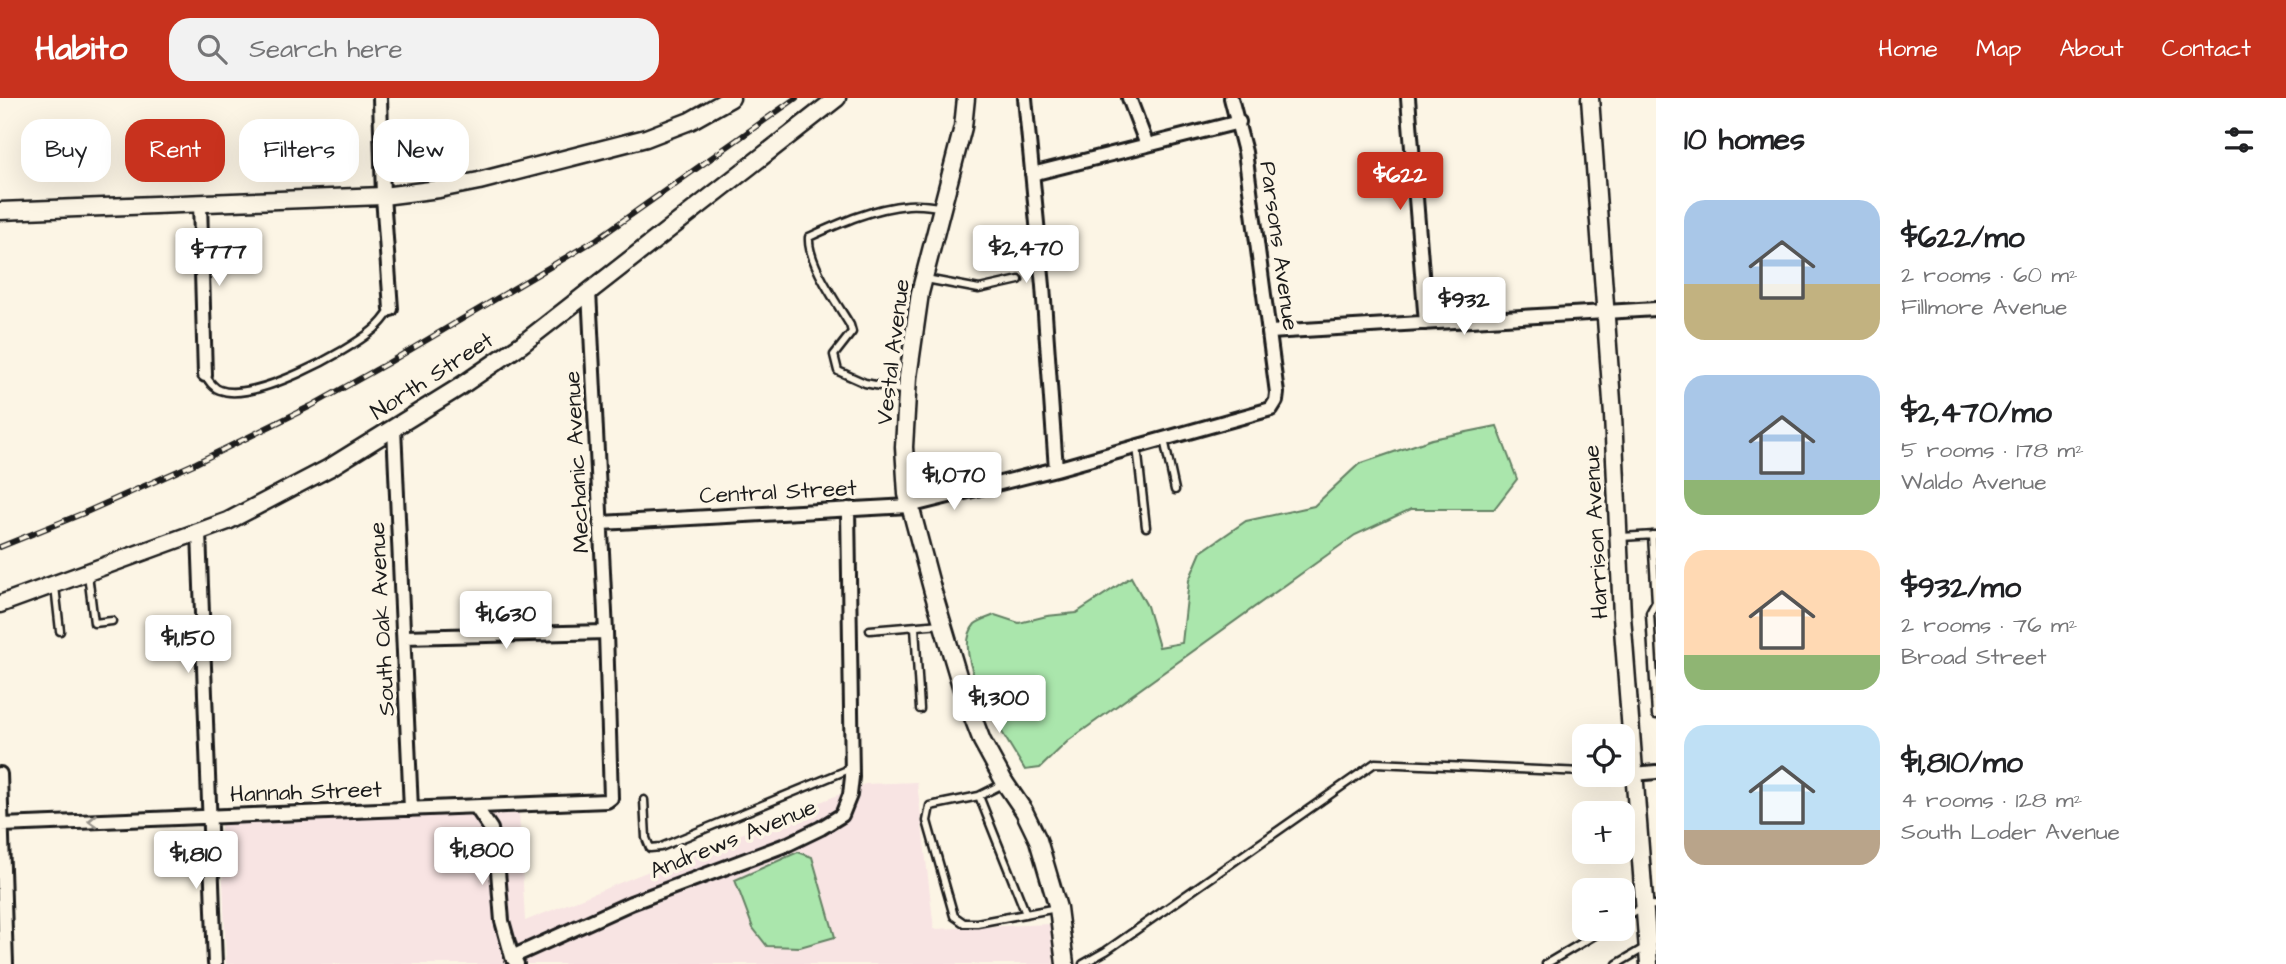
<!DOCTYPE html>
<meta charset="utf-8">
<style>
:root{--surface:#fff;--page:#f2f2f2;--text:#202124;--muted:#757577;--accent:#c8321e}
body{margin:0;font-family:"Architects Daughter",sans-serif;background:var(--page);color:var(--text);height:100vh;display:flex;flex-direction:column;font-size:26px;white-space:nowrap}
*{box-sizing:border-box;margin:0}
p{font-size:23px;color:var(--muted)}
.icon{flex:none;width:38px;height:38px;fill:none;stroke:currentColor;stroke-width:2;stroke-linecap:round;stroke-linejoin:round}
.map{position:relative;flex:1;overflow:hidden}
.panel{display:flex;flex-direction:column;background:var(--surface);width:630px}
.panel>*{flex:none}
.top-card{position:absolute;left:21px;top:21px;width:665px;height:63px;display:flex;gap:14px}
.controls{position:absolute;left:1572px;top:626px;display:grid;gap:14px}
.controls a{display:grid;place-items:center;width:63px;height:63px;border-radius:14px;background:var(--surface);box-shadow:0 7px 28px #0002;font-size:35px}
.price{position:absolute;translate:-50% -60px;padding:0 16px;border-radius:7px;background:#fff;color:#222;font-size:23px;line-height:46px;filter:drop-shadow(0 2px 4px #0008)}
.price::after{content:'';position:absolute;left:50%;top:42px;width:21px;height:16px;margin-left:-10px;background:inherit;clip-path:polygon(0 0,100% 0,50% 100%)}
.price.active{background:var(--accent);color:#fff}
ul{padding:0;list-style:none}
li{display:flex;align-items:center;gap:21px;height:175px;padding:0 28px}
li span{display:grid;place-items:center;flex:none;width:196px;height:140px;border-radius:21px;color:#555}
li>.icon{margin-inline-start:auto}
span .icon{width:84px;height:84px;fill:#fffc;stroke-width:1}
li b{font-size:30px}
h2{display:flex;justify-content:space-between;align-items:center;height:84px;padding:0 28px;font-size:30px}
.chip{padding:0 24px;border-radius:21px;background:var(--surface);box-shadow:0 7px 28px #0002;font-size:24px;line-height:63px}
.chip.active{background:var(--accent);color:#fff}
header{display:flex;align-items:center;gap:42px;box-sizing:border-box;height:98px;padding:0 35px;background:var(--accent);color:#fff}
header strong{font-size:33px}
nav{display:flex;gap:38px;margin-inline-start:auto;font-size:24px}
.search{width:490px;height:63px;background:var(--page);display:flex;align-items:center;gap:18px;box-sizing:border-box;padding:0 24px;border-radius:21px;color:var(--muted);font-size:26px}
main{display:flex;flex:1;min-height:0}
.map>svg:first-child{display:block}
.built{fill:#f8e4e3}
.green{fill:#aae6ac;stroke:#638164;stroke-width:2}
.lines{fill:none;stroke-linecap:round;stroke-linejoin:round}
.service-casing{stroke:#1c1c1c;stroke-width:11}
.minor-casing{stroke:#1c1c1c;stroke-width:18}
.tertiary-casing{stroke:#1c1c1c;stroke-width:21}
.service{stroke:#fcf5e5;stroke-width:6}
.minor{stroke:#fcf5e5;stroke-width:12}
.tertiary{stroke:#fcf5e5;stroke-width:16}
.rail-casing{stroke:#1c1c1c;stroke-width:6}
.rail{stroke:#fcf5e5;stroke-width:3.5;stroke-dasharray:10;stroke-linecap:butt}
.oneway{stroke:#97938b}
.labels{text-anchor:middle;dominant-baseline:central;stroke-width:7;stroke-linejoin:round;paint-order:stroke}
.street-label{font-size:23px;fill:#1c1c1c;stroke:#fcf5e5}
</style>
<header>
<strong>Habito</strong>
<div class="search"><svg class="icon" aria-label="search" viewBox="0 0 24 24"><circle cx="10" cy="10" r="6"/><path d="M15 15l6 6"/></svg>Search here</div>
<nav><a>Home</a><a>Map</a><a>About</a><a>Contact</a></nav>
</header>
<main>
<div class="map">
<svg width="1656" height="866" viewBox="0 0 1656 866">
<rect width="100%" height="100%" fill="#fcf5e5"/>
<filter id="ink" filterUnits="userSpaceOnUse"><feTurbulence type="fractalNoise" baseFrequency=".0143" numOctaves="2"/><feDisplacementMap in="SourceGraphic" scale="14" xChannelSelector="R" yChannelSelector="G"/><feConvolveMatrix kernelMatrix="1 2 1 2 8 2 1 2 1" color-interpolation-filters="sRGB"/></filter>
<g filter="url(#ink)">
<path class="built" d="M917,684l17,147 116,-5 4,40h-828l-5,-140 298,-13 6,110 340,-137z"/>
<path class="green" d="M1497,328l20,53 -23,30h-83l-56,26 -287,206 -28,27 -15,2c-17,-30 -78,-114 -50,-146 5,-4 15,-7 20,-9l24,8 28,-7 29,-3 55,-36 16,29 12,41 23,-4 7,-63 12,-28 45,-31 68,-15 45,-42 73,-25z
M798,754l14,5 23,80 -35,10 -33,-1 -14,-18 -18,-48z"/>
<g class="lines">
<g class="service-casing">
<path id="service" d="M926,181l53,10 40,-9
M205,277c4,6 8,13 15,15 33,13 127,-38 153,-60 8,-6 13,-13 18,-21
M906,293l-41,-8 -27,-12 -4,-16 18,-23 -2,-7c-13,-22 -43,-63 -41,-88 31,-14 64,-29 99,-32 10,-1 22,1 32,2
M1164,341l11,51
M1137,348l9,81
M1652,437l4,67
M1621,439l34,-2
M88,476l6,49 18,-2
M55,488l5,45
M1656,504l-6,11 6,102
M915,529l5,82
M870,532l71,-6
M1003,686l-24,12 -49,10 -3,15 27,95 10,7h13l80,-15
M979,698l47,118
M644,702l2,38 4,10 11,-1 191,-79
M1622,821l22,-13 12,-1
M1083,866l23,-13 269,-188 209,9
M1546,866l59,-35
M1617,866l29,-17"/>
</g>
<g class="minor-casing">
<path id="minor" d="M380,0l3,98 8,113
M1025,0l18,188 13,183
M1129,0l18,47
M1408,0l18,225
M1032,76l207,-52
M200,105l5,172
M1270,234l386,-23
M394,330l17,381
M601,425l308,-17 147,-37 215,-60 5,-8 1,-8 -32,-241 -14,-54
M199,434l16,432
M404,539l202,-5
M0,676l6,190
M1634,676l22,-2
M476,709l15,22 7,42 4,50 10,36 5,7
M2,727l605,-24 4,-3 -5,-166 -17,-341
M512,859l119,-54 157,-59 33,-16 21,-13 8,-20 2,-18 -4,-268"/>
</g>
<g class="tertiary-casing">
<path id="tertiary" d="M966,0l-3,29 -43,166 -12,84 -4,70 3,47 26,98 29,97 20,52 23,42 19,28 14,29 20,68 7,56
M1590,0l23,317 9,201 27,348
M0,113l383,-15 56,-7 40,-8 167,-43 44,-17 41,-23
M0,506l228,-83 101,-53 129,-80 64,-44 315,-246"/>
</g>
<use href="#service" class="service"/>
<use href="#minor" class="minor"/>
<use href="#tertiary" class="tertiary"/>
<g class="rail-casing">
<path id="rail" d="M0,449l84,-34 112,-50 115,-57 77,-43 209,-124 199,-141"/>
</g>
<use href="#rail" class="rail"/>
</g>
<defs><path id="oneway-chevron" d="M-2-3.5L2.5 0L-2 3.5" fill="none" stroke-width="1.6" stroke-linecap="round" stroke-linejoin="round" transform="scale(1.75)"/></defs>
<use class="oneway" href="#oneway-chevron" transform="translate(93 723) rotate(178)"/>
</g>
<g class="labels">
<g class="street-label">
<text transform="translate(1279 148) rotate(82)">Parsons Avenue</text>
<text transform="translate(893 254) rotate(-83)">Vestal Avenue</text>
<text transform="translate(432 278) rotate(-33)">North Street</text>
<text transform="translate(577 364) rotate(-93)">Mechanic Avenue</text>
<text transform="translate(778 394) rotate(-3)">Central Street</text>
<text transform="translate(1596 434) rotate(-93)">Harrison Avenue</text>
<text transform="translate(382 521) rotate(-93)">South Oak Avenue</text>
<text transform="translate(306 694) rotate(-2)">Hannah Street</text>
<text transform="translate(733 741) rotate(-22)">Andrews Avenue</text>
</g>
</g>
</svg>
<div class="controls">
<a><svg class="icon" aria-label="locate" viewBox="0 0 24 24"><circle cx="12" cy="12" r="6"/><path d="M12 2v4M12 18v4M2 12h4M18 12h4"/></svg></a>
<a>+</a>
<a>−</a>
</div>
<b class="price active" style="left:1400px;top:114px">$622</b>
<b class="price" style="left:1026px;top:187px">$2,470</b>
<b class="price" style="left:219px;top:190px">$777</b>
<b class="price" style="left:1464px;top:239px">$932</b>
<b class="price" style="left:954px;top:414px">$1,070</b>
<b class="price" style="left:506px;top:553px">$1,630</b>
<b class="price" style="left:188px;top:577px">$1,150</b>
<b class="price" style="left:999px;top:637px">$1,300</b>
<b class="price" style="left:482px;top:789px">$1,800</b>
<b class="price" style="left:196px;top:793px">$1,810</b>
<div class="top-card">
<a class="chip">Buy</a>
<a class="chip active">Rent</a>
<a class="chip">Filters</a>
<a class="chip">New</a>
</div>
</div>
<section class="panel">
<h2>10 homes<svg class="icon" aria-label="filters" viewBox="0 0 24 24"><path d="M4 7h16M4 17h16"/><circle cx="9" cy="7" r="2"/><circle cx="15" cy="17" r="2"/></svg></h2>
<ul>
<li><span style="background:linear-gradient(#a9c7e8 60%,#c2b280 0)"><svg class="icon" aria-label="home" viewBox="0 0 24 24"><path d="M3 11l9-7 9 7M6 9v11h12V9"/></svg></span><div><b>$622/mo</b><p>2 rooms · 60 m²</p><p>Fillmore Avenue</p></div></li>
<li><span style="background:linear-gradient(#a9c7e8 75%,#8fb573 0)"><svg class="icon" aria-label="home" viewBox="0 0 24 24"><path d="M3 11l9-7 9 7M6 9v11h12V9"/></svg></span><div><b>$2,470/mo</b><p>5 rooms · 178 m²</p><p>Waldo Avenue</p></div></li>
<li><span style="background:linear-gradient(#ffd9b3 75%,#8fb573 0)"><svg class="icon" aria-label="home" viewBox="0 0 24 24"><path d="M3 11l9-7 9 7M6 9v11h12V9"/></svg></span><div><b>$932/mo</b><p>2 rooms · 76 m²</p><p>Broad Street</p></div></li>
<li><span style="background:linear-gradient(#bfe0f5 75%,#b9a48a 0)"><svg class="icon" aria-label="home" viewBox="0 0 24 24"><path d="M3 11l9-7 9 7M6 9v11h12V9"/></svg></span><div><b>$1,810/mo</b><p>4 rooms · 128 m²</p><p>South Loder Avenue</p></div></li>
</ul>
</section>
</main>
